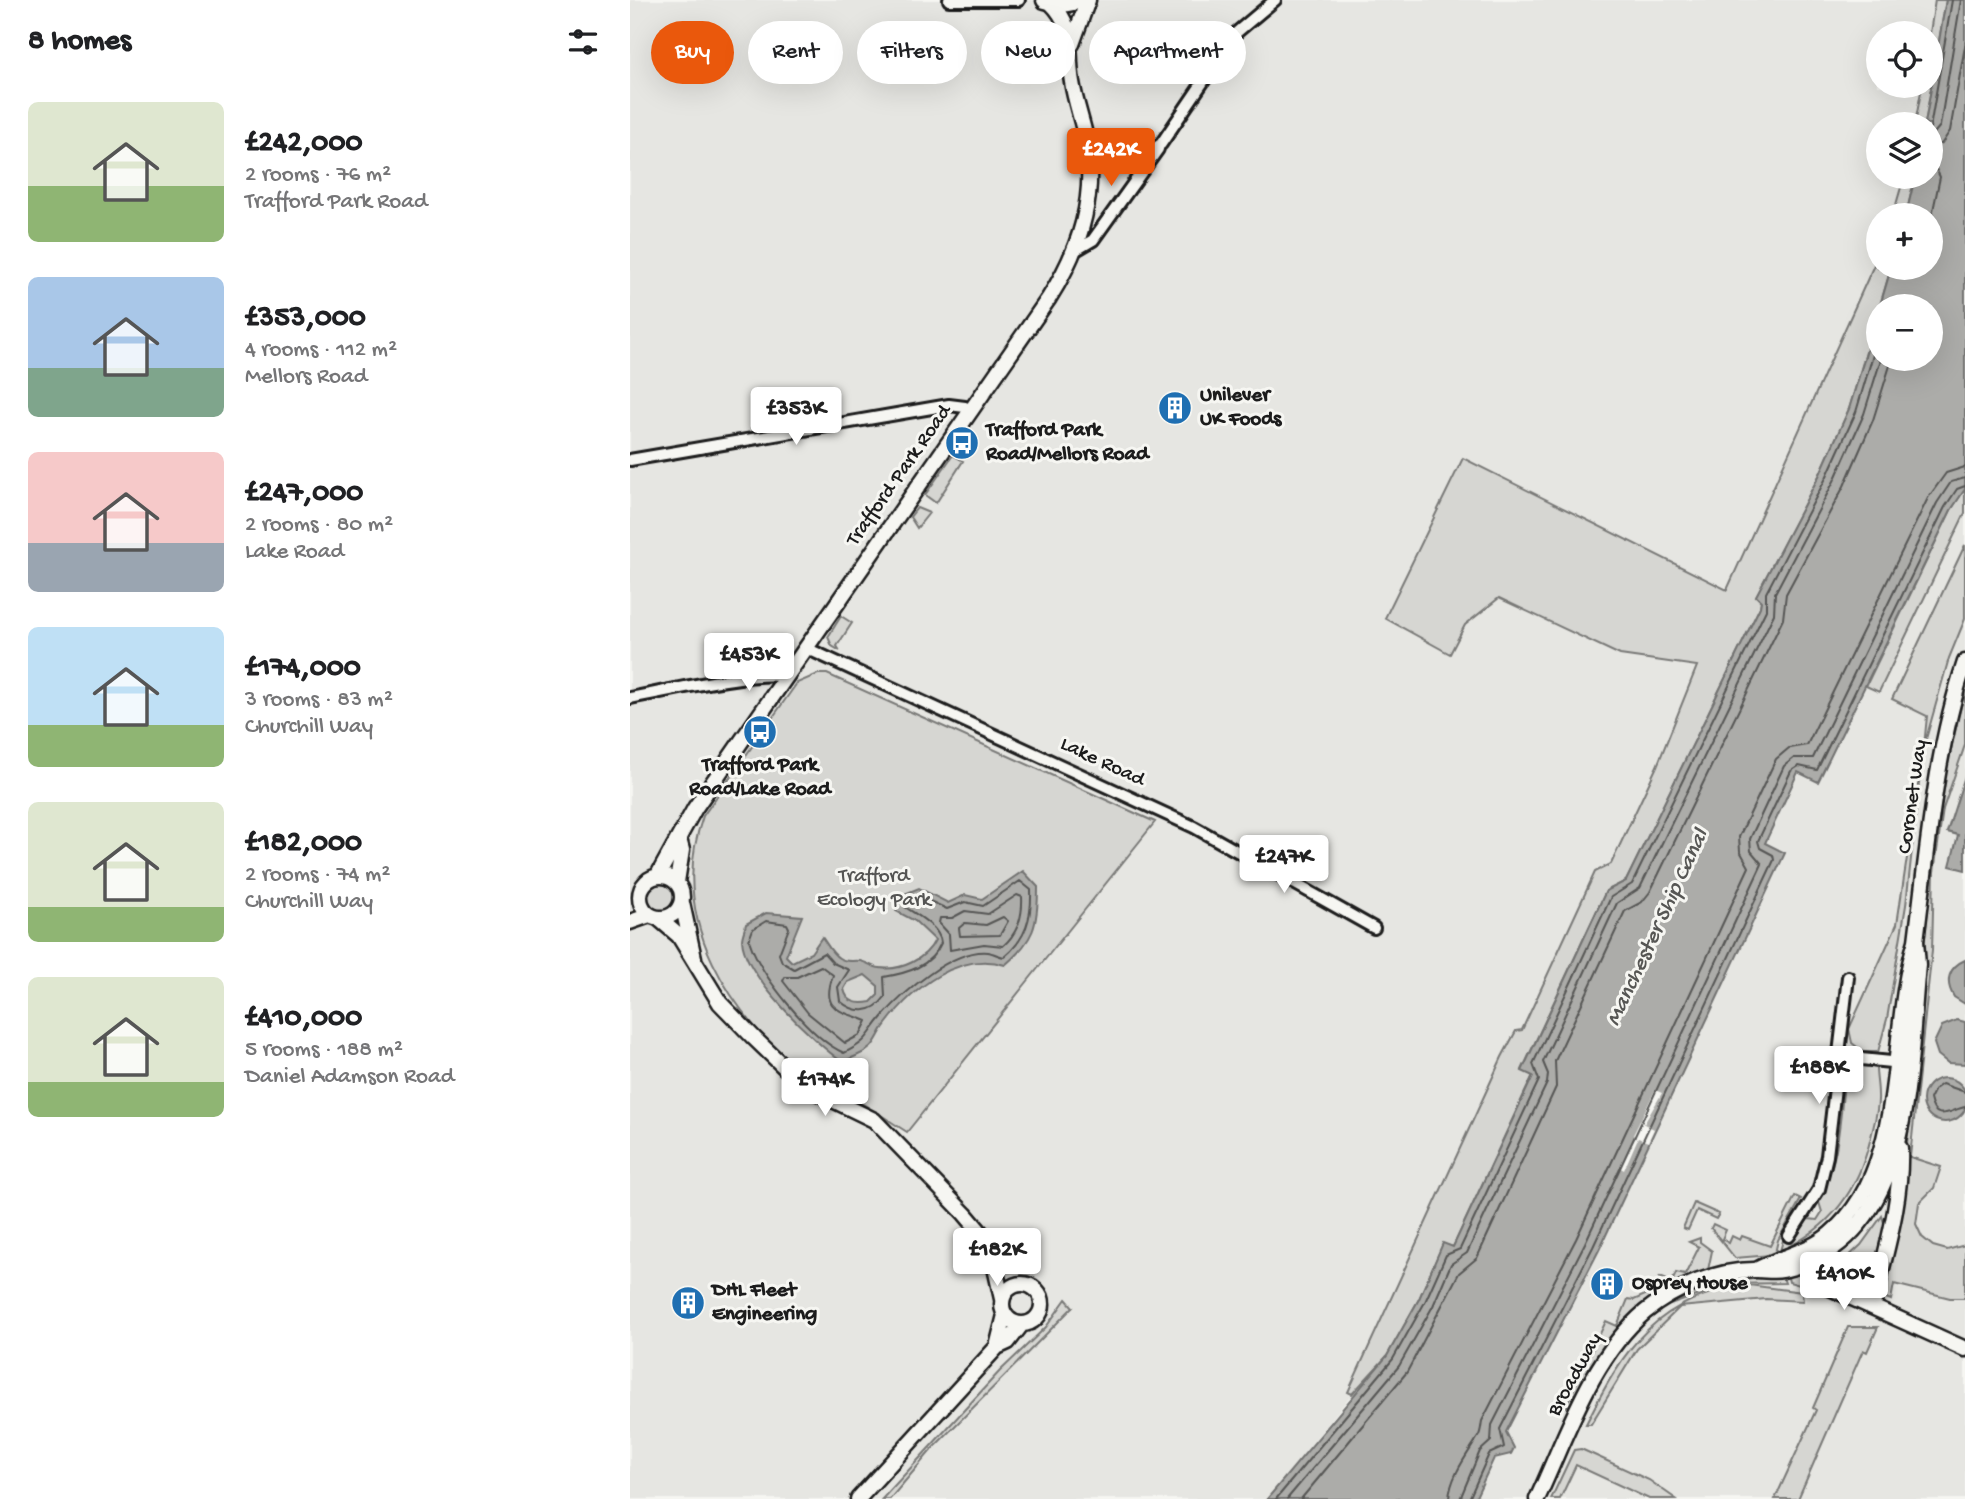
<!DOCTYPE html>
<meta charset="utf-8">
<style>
:root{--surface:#fff;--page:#f2f2f2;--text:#202124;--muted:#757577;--accent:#ea580c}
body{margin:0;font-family:"Gochi Hand",sans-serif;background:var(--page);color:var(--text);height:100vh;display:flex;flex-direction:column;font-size:26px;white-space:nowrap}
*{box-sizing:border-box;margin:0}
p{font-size:23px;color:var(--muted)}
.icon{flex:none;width:38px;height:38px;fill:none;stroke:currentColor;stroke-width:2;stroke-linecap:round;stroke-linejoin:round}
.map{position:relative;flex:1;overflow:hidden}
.panel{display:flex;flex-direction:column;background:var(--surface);width:630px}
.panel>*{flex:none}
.hud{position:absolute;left:21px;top:21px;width:665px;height:63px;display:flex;gap:14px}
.controls{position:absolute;left:1236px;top:21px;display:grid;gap:14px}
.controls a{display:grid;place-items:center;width:77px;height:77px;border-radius:50%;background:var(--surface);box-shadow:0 7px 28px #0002;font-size:35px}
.price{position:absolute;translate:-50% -60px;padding:0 16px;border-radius:7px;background:#fff;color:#222;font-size:23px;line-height:46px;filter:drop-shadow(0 2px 4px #0008)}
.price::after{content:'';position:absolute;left:50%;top:42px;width:21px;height:16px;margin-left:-10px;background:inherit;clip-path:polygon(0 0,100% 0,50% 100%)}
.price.current{background:var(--accent);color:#fff}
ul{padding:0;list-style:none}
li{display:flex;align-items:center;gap:21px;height:175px;padding:0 28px}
li span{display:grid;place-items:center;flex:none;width:196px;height:140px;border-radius:10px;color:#555}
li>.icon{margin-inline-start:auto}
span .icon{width:84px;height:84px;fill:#fffc;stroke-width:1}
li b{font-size:30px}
h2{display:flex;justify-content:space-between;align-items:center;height:84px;padding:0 28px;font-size:30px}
.tag{padding:0 24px;border-radius:32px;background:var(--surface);box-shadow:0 7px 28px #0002;font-size:24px;line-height:63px}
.tag.current{background:var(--accent);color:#fff}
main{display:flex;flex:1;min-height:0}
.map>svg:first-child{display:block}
.built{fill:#e6e6e2;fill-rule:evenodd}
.green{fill:#d6d6d2;stroke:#797977;stroke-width:2}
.water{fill:#acaca9;stroke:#727271;stroke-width:2;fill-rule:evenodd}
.pier{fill:#f6f6f2}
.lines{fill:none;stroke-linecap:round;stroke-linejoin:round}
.shore{stroke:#565654;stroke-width:2}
.street-casing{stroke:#1c1c1c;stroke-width:16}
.secondary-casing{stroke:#1c1c1c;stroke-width:19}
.primary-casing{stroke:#1c1c1c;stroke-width:21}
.street{stroke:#f6f6f2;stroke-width:10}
.secondary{stroke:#f6f6f2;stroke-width:14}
.primary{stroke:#f6f6f2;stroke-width:16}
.labels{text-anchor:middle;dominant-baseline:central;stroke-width:6;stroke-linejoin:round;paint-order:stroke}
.poi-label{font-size:21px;font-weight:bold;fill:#1c1c1c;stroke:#f6f6f2;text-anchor:start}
.street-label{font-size:21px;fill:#1c1c1c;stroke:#f6f6f2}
.park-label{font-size:21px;fill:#545453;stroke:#f6f6f2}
.water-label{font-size:23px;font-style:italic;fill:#565654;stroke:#f6f6f2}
</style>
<main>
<section class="panel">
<h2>8 homes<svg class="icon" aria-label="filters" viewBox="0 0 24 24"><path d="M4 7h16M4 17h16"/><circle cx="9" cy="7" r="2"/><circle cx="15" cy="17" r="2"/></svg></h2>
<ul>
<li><span style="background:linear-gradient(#dfe7d0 60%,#8fb573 0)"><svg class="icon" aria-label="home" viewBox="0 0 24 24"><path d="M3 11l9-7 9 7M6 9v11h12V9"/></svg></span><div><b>£242,000</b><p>2 rooms · 76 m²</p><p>Trafford Park Road</p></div></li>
<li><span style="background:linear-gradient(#a9c7e8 65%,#7fa58c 0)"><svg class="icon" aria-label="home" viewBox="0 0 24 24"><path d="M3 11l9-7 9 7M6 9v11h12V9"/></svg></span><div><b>£353,000</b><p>4 rooms · 112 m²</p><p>Mellors Road</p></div></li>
<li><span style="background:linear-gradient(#f6c9c9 65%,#9aa5b1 0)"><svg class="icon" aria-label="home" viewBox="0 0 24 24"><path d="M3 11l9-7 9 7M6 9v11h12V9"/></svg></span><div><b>£247,000</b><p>2 rooms · 80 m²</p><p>Lake Road</p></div></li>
<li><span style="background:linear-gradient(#bfe0f5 70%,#8fb573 0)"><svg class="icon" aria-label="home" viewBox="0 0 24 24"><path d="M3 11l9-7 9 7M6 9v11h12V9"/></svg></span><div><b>£174,000</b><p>3 rooms · 83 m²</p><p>Churchill Way</p></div></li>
<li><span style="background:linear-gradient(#dfe7d0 75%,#8fb573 0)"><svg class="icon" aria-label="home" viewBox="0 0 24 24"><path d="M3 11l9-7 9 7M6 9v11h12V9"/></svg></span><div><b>£182,000</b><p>2 rooms · 74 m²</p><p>Churchill Way</p></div></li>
<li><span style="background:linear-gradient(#dfe7d0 75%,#8fb573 0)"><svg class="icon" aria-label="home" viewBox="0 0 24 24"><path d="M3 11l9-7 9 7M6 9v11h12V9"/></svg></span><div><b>£410,000</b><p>5 rooms · 188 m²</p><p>Daniel Adamson Road</p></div></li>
</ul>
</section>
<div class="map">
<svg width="1335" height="1499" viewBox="0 0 1335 1499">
<rect width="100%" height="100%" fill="#f6f6f2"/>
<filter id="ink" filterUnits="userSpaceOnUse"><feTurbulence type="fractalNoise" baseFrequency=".0143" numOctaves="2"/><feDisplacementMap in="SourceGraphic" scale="14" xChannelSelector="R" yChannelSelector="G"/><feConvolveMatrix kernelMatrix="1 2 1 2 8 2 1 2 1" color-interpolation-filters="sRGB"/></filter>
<g filter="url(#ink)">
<path class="built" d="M0,0h1305l-5,33h-52v53h44l-7,38h-37v53h26l-11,38h-15v41l-151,335 -70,175 -46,98 -89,166 -6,1 -14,26 -153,334 3,3 -85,105h-637zM188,674h9l328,148 -248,310 -50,-31 -47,-19 -107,-266 94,-133z
M1335,489v1010h-490l20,-41 16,-4 3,-6 -8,-16 278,-578 -20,-11 34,-71 21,9 132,-271z"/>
<path class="green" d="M1305,0h11l-2,11 -19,113h-10l7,-38h8v-53z
M1274,177h11l-9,38h-13z
M1248,256v12h13l-42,141 -29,65 -64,122 5,5 -1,6 -134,274 -20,10 -84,179 11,5 -80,172 -10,-3 -24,55 -32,57 -35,38 -4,-2 154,-335 14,-26 6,-1 73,-158 16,-8 46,-98 40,-100 -77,-11 -121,-57 -34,27 -15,29 -65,-36 78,-160 264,132z
M323,455l10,6 -27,42 -11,-8z
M1335,489v24l-86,179 -13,-6 85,-176z
M287,508l12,5 -12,15 -7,-11z
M1335,545v74l-16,39 -25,88 3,-30 -35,-17z
M211,616l11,7 -15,23 3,5 -8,-5 -4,-9z
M188,674h9l328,148 -248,310c-16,-10 -33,-22 -50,-31 -15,-8 -36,-11 -49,-21 -77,-66 -142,-159 -105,-264l94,-133z
M1335,689v56l-22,64 -9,63 -2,78 -22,207 31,10 -7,21 -15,15 -3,21 6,13 11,9 14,4 18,-5v53h-15l-56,-14 -3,16 -5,-2 -2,-13 14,-54 8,-75 20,-229 17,-143z
M1291,765l-15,140 -19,114 -9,33 -16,-1 -10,-8 -3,-14 48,-105z
M18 897a13 13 0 1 1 26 0a13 13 0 1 1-26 0Z
M1235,1065l11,3c0,9 2,17 2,27 1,14 -4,29 -7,42 -13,54 -40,91 -91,114l4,-14 8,4 16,-22 9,1 5,-8 -4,-13c22,-35 22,-85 27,-125l8,-7z
M1165,1196l6,3 -23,41 -3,13 -4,2 -36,3 -24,-30 2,-4 13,6 -4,9 7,4 3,-7 8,4 2,-4 28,10z
M1064,1203l25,11 -3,5 -19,-9 -9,20 -5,-2z
M1252,1216l4,13 -18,61 -33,-21 26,-24z
M1070,1238v4l12,9 -4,19c-73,24 -100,69 -134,134l-9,3 41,-86 11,5 11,-27 6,1 18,-8 8,-15 12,5 4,-9 9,2 14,-28 -10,-5z
M1166,1272l15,7 -8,7 -14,-4 -2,-9z
M1152,1274l3,9 -55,1 -63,22 42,-20z
M1119,1285l53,7 1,9 -37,-2 -86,8 -43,42 -46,75h-5c38,-77 72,-128 163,-139z
M436,1299l7,8 -139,140 -44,52h-8l118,-128 46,-44z
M1218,1327h30l-11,25 -4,-2 -65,149h-23l41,-89 -3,-2z
M951,1449l68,31 27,19h-27l-73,-34 -16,34h-9l23,-49z"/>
<path class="water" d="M1316,0h19v489l-14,21 -133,272 -20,-10 -33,71 20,10 -186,397 -93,182 8,16 -3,6 -17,4 -19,41h-208l120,-143 32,-57 24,-56 10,4 80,-171 -11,-5 84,-180 20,-10 134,-274 1,-6 -5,-5 64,-122 29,-65 29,-95v45h52v-53h-50l11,-38h39v-53h-24l9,-38h15v-53h-5z
M1335,776v94l-15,-4 8,-31 -11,-3z
M393,871l15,16c0,39 -4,53 -33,78 -45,-15 -93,24 -119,59 -6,7 -9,17 -15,23 -7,7 -20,11 -29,15 -28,-20 -98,-86 -100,-122 0,-5 3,-11 4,-16l20,-11 36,3 -16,40 6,6 19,-9 11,-16c5,7 10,17 17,21 7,5 13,2 21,3 7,1 13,7 20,7 21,3 46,-9 55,-28l-20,-19 -19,-10 1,-14 22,-9 29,15 17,-8 17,4zM235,975l13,11v9l-7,7c-12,2 -24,2 -27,-13l4,-7z
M1335,960v44l-11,-7c-10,-16 -5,-30 11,-37z
M1327,1020l8,2v42l-17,-1 -10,-8 -4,-12 8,-17z
M1293 1100a22 22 0 1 1 44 0a22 22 0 1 1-44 0Z"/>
<path class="pier" d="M1025,1090l7,3 -18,31 10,5 -6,13 -10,-4 -14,32 -5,-3 17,-30 -3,-2z"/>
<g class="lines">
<path class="shore" d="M1300,128l22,-128
M1300,138l10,-12 21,-126
M1300,150l12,-7 8,-12 15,-85
M1300,157l10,20 -10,48
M390,881l11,9c1,28 -5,49 -27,67 -5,-1 -11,-4 -16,-5 -36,-3 -84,40 -106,65 -16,19 -13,24 -38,36 -34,-15 -84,-78 -95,-113l4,-11 13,-8 21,3 2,4 -10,26 3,8 12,7 30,-16 9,10 16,7 -11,17 2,14c15,13 33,13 45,-4l-1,-20c23,-4 47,-10 57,-34 -1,-16 -24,-28 -36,-36v-6l14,-5 28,13 18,-7 18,4z
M387,895l5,2c1,19 -4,36 -19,49l-19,-2 -34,6 -1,-16 -10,-11 1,-5h12l13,-7 23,3z
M373,917l5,4 -8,14 -40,1 -1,-8 6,-5 21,2z
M191,966l12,9c-13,37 8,35 34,46l-7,14 -15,8 -37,-30 -25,-32 2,-4h12z
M1335,1092l-23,-8 -7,5 -5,10c5,25 20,11 35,8
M646,1499l117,-140 32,-57 21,-47 14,-6 79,-169 -6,-16 78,-167 21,-13 134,-274v-17l60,-115 30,-66 22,-74
M657,1499l112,-133 34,-60 18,-42 16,-11 80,-170 1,-9 -5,-12 74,-159 23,-15 134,-274 1,-21 59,-112 30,-67 17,-55
M671,1499l106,-127 52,-99 18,-15 79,-171 -1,-26 70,-150 17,-9 8,-10 133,-273 3,-25 58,-108 29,-66 19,-61
M819,1499c1,-22 18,-44 29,-62 3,-4 3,-11 4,-16l94,-182 173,-372 -9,-16 -1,-14 37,-78 13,-11 18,-3 121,-247 18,-25 19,-6
M830,1499l20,-48 11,-10 1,-16 93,-182 177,-379 -11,-13 -1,-12 34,-73 10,-8h19l124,-255 14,-21 14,-4
M839,1499l20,-45 15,-7 -4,-18 93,-182 181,-387 -1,-5 -13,-7 -2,-7 33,-70 8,-5 18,4 128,-263 12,-18 8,-3"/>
<g class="street-casing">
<path id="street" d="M319,0h70
M459,161c25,-2 51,-1 72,-17l76,-112 38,-32
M446,250l17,-10 65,-91
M0,460l319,-55 16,2 5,5
M176,648l388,179 180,101
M0,698c28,-5 136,-30 155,-20
M1211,1057l60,6
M1159,1236l30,-47 8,-33 21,-179"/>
</g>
<g class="secondary-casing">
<path id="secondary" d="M442,44l16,-44
M28,875l37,-67 354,-510c31,-49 48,-101 37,-159 -4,-19 -11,-38 -14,-57 -6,-33 5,-54 -22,-80
M10 897a21 21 0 1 1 42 0a21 21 0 1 1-42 0Z
M47,882l5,-32 -3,-11
M52,903l12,55
M28,918l21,18 41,67 34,35 50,48 70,34 91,94 17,20 10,20 10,45
M0,922l20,-7
M1171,1257l9,15 18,15 137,62
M1128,1269c24,-13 51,-17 72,-35 80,-67 57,-202 86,-293 12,-94 19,-189 49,-279
M372 1304a20 20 0 1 1 40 0a20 20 0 1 1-40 0Z
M1243,1305c12,-52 29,-103 27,-157
M367,1347l8,-32
M228,1499l139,-152 11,-5 14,-18
M907,1499c29,-62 54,-141 108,-187 29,-24 73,-43 112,-42 9,0 16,2 26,0 133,-30 124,-199 135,-305l-2,-24"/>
</g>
<g class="primary-casing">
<path id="primary" d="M415,0l18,4 21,-4"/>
</g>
<use href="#street" class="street"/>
<use href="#secondary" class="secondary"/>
<use href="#primary" class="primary"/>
</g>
</g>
<defs>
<g id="building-disc" transform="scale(1.75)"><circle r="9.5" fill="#1f6fb2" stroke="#f6f6f2"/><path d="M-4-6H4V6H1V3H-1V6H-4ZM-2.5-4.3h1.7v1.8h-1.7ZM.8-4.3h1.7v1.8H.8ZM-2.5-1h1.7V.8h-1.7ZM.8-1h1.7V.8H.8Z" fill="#fff"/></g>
<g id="bus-disc" transform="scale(1.75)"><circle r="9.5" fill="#1f6fb2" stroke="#f6f6f2"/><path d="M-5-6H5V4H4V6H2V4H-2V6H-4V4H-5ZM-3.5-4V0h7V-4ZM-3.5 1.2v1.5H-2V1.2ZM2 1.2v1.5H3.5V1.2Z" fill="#fff"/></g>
</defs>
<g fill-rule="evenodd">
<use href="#building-disc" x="545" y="408"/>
<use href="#bus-disc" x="332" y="443"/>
<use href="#bus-disc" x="130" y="732"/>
<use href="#building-disc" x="977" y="1284"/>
<use href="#building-disc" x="58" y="1303"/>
</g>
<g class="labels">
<g class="poi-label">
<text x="570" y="396">Unilever<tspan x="570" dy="24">UK Foods</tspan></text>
<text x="356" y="431">Trafford Park<tspan x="356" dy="24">Road/Mellors Road</tspan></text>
<text x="130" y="766" text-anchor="middle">Trafford Park<tspan x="130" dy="24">Road/Lake Road</tspan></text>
<text x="1002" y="1284">Osprey House</text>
<text x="82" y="1291">DHL Fleet<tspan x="82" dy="24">Engineering</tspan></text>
</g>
<g class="street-label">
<text transform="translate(270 476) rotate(-55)">Trafford Park Road</text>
<text transform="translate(472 763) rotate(25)">Lake Road</text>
<text transform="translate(1284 797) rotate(-82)">Coronet Way</text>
<text transform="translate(946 1375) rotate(-61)">Broadway</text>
</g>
<g class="park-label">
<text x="244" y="877">Trafford<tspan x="244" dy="24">Ecology Park</tspan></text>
</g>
<g class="water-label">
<text transform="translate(1028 928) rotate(-65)">Manchester Ship Canal</text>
</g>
</g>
</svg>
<div class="controls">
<a><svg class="icon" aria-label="locate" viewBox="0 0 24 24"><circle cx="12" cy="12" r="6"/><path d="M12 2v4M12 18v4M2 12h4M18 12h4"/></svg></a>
<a><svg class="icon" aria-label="layers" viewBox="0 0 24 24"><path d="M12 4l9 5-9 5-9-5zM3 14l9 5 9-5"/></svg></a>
<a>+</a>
<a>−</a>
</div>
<b class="price current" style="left:481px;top:188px">£242K</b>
<b class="price" style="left:166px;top:447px">£353K</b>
<b class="price" style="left:119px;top:693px">£453K</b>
<b class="price" style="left:654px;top:895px">£247K</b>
<b class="price" style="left:1189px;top:1106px">£188K</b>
<b class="price" style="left:195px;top:1118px">£174K</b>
<b class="price" style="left:367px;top:1288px">£182K</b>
<b class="price" style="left:1214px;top:1312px">£410K</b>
<div class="hud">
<a class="tag current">Buy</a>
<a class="tag">Rent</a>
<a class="tag">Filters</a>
<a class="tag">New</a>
<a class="tag">Apartment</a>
</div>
</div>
</main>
